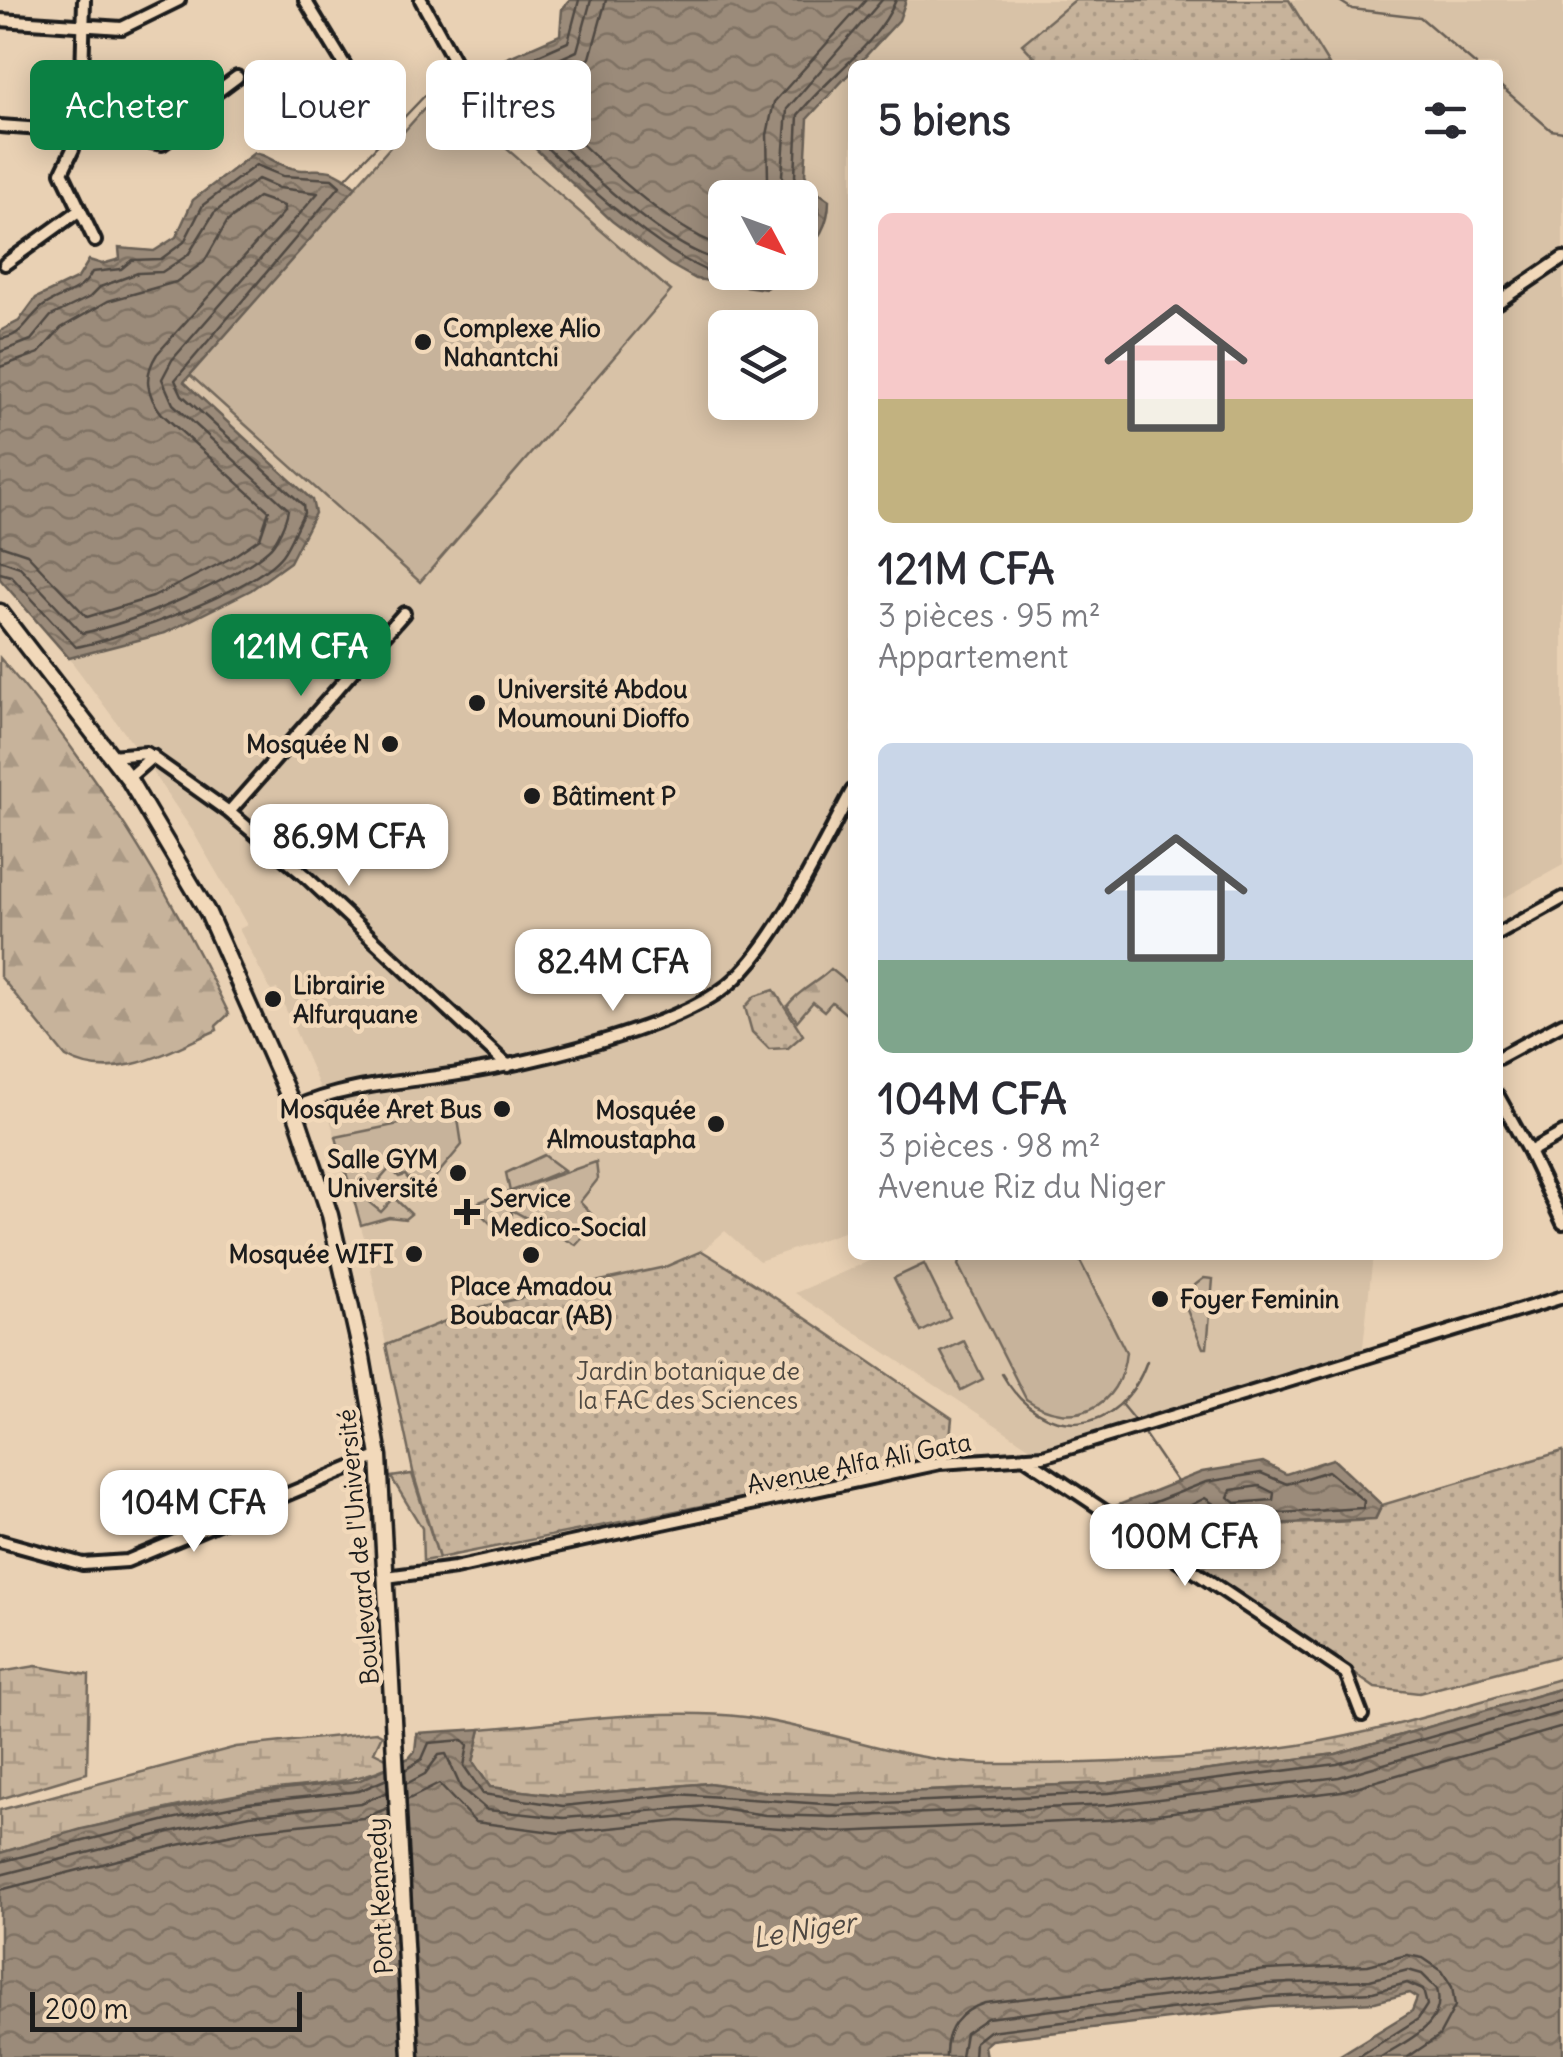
<!DOCTYPE html>
<html lang="fr">
<meta charset="utf-8">
<style>
:root{--surface:#fff;--page:#f2f2f3;--text:#2b2b33;--muted:#7c7c81;--accent:#0b8043}
body{margin:0;font-family:Delius,sans-serif;background:var(--page);color:var(--text);height:100vh;display:flex;flex-direction:column;font-size:38px;white-space:nowrap}
*{box-sizing:border-box;margin:0}
p{font-size:32px;color:var(--muted)}
.icon{flex:none;width:55px;height:55px;fill:none;stroke:currentColor;stroke-width:2;stroke-linecap:round;stroke-linejoin:round}
.map{position:relative;flex:1;overflow:hidden}
.side{position:absolute;left:848px;top:60px;width:655px;height:1200px;display:flex;flex-direction:column;background:var(--surface);border-radius:15px;box-shadow:0 5px 25px #0003}
.side>*{flex:none}
.hud{position:absolute;left:30px;top:60px;width:668px;height:90px;display:flex;gap:20px}
.needle{width:65px;rotate:131deg}
.fabs{position:absolute;left:708px;top:180px;display:grid;gap:20px}
.fabs a{display:grid;place-items:center;width:110px;height:110px;border-radius:15px;background:var(--surface);box-shadow:0 5px 25px #0003;font-size:50px}
.scale{position:absolute;left:30px;bottom:25px;width:272px;box-sizing:border-box;padding-left:10px;border:5px solid #1c1c1c;border-top:0;font-size:28px;line-height:35px;white-space:nowrap;color:#1c1c1c;-webkit-text-stroke:8px #f2d9ba;paint-order:stroke}
.price{position:absolute;translate:-50% -85px;padding:0 22px;border-radius:20px;background:#fff;color:#222;font-size:32px;line-height:65px;filter:drop-shadow(0 2px 5px #0008)}
.price::after{content:'';position:absolute;left:50%;top:60px;width:30px;height:22px;margin-left:-15px;background:inherit;clip-path:polygon(0 0,100% 0,50% 100%)}
.price.selected{background:var(--accent);color:#fff}
ul{padding:0;list-style:none}
li{display:grid;align-content:center;gap:20px;height:530px;padding:0 30px}
li span{display:grid;place-items:center;height:310px;border-radius:15px;color:#555}
li>.icon{margin-inline-start:auto}
span .icon{width:180px;height:180px;fill:#fffc;stroke-width:1}
li b{font-size:42px}
h2{display:flex;justify-content:space-between;align-items:center;height:120px;padding:0 30px;font-size:42px}
.pill{padding:0 35px;border-radius:15px;background:var(--surface);box-shadow:0 5px 25px #0003;font-size:35px;line-height:90px}
.pill.selected{background:var(--accent);color:#fff}
.map>svg:first-child{display:block}
.built{fill:#d8c2a7;fill-rule:evenodd}
.grass{fill:#c7b39b;stroke:#72685c;stroke-width:2.5}
.forest{fill:url(#forest-firs);stroke:#72685c;stroke-width:2.5}
.wetland{fill:url(#wetland-marsh);stroke:#72685c;stroke-width:2.5}
.garden{fill:url(#garden-dots);stroke:#72685c;stroke-width:2.5}
.water{fill:url(#water-waves);stroke:#685f54;stroke-width:2.5}
.lines{fill:none;stroke-linecap:round;stroke-linejoin:round}
.shore{stroke:#4f4842;stroke-width:2.5}
.stream{stroke:#685f54;stroke-width:2.5}
.minor-casing{stroke:#1c1c1c;stroke-width:18}
.major-casing{stroke:#1c1c1c;stroke-width:21}
.minor{stroke:#f2d9ba;stroke-width:10}
.major{stroke:#f2d9ba;stroke-width:14}
.poi-dot{fill:#1c1c1c;stroke:#f2d9ba;stroke-width:4}
.labels{text-anchor:middle;dominant-baseline:central;stroke-width:9;stroke-linejoin:round;paint-order:stroke}
.poi-label{font-size:25px;font-weight:bold;fill:#1c1c1c;stroke:#f2d9ba;text-anchor:start}
.park-label{font-size:25px;fill:#4f4942;stroke:#f2d9ba}
.street-label{font-size:25px;fill:#1c1c1c;stroke:#f2d9ba}
.water-label{font-size:28px;font-style:italic;fill:#4f4842;stroke:#f2d9ba}
</style>
<div class="map">
<svg width="1563" height="2057" viewBox="0 0 1563 2057">
<defs>
<pattern id="forest-firs" width="22" height="20" patternUnits="userSpaceOnUse" patternTransform="scale(2.5)"><rect width="22" height="20" fill="#c7b39b"/><path d="M5 1l3.5 6h-7zM16 11l3.5 6h-7z" fill="#aa9985"/></pattern>
<pattern id="wetland-marsh" width="20" height="14" patternUnits="userSpaceOnUse" patternTransform="scale(2.5)"><rect width="20" height="14" fill="#c7b39b"/><path d="M1 5h8M5 5V1M11 12h8M15 12V8" fill="none" stroke="#aa9985"/></pattern>
<pattern id="garden-dots" width="8" height="8" patternUnits="userSpaceOnUse" patternTransform="scale(2.5)"><rect width="8" height="8" fill="#c7b39b"/><path d="M2 2h.1M6 6h.1" fill="none" stroke="#aa9985" stroke-width="1.8" stroke-linecap="round"/></pattern>
<pattern id="water-waves" width="16" height="10" patternUnits="userSpaceOnUse" patternTransform="scale(2.5)"><rect width="16" height="10" fill="#9b8b7a"/><path d="M0 5q4-4 8 0t8 0" fill="none" stroke="#7e7163"/></pattern>
</defs>
<rect width="100%" height="100%" fill="#e9d1b4"/>
<filter id="ink" filterUnits="userSpaceOnUse"><feTurbulence type="fractalNoise" baseFrequency=".01" numOctaves="2"/><feDisplacementMap in="SourceGraphic" scale="20" xChannelSelector="R" yChannelSelector="G"/><feConvolveMatrix kernelMatrix="1 2 1 2 8 2 1 2 1" color-interpolation-filters="sRGB"/></filter>
<g filter="url(#ink)">
<path class="built" d="M638,0h925v865l-65,36v-836h-646v1164l-93,32 -34,-30 -23,20 -37,16 -216,54 -63,24 -20,-101 -43,-149 -46,-106 -6,2 -32,-62 8,-4 -55,-95 -57,-83 -75,-101 -60,-67 440,-488 153,-62zM725,198h75v74h-75zM725,328h75v74h-75z
M883,1255h490l-11,101 -147,37 -177,60 -243,-160z"/>
<path class="grass" d="M440,91l231,200 -251,291 -231,-208z
M457,1112l5,33 -41,49 -16,-19 -6,2 -9,-9 -12,14 5,5 -13,16 11,9 11,-12 -7,-11 26,25 -6,5 -16,-2 -28,8 -25,-88z
M544,1155l20,15 -54,22 -4,-19z
M596,1162l2,17 -18,23 18,19 -22,24 -64,-35 -5,-11 5,15 -8,23 -26,-26 1,-9z
M962,1255h115l49,97c-5,56 -54,79 -100,47l-68,-134z
M924,1264l26,53 -29,15 -27,-54z
M1204,1278l9,1 -6,69h-4l-22,-52z
M964,1341l19,38 -22,11 -20,-38z
M412,1474l27,84 -16,3 -1,-33 -31,-51z"/>
<path class="forest" d="M0,658c95,110 166,225 229,356l-13,12 1,4c-46,20 -102,55 -151,27l-66,-81z
M831,969l21,17v20l-6,8 -14,-12 -8,9 -11,-9 -16,19 -10,-15c15,-19 29,-22 44,-37z"/>
<path class="wetland" d="M36,1666l53,9 -2,98 -87,26v-127z
M1563,1678v10l-227,66 -228,29 -270,12 -71,-3 -58,-9 -146,13 -73,-9 -17,-25 8,-33c83,-7 180,-22 264,-12 82,11 161,46 245,47 102,1 208,-4 309,-19 89,-14 177,-43 264,-67z
M376,1732l6,3 -8,17 14,7v8c-45,20 -93,18 -142,26 -83,14 -165,36 -246,60v-43l236,-63z"/>
<path class="garden" d="M1075,0h214l40,65h-287l-20,-21z
M774,990l29,45 -15,13 -19,1 -17,-17 -7,-25 10,-11z
M702,1251c86,52 166,111 250,167l-4,39 -509,101 -25,-82 -28,-131 94,-38 185,-40z
M1563,1451v204l-144,38 -44,-5 -220,-152 51,-28 19,19 150,-7 7,-15z"/>
<path class="water" d="M570,0h336l-7,20 -91,98 -3,56 5,13 19,13c0,25 -11,41 -29,58v-60h-75v74l60,1 -20,16 -69,-10 -27,-15 -57,-43 -130,-123 -5,-27 83,-36 2,-26z
M254,153c13,2 18,8 29,12 31,14 39,-9 73,22l-172,195 128,118 3,13 -25,49 -39,28 -86,43 -96,25 -69,-79v-248l19,-10 17,-23 42,-20 11,-18 13,4 18,-5 -1,-11 35,3 22,-14 17,-37z
M1333,1459l49,46 -7,14 -150,7 -19,-19 -51,29 -44,-28 91,-36 61,-10 23,12z
M1563,1688v369h-226l75,-46 5,-13 -8,-5 -34,9 -105,5 -279,33 -7,6 2,11h-986v-204l82,-24 164,-36 112,-12 51,-23 6,-7 2,-18 64,-4 -8,33 17,25 73,9 146,-13 58,9 71,3 270,-12 228,-29z"/>
<g class="lines">
<path class="shore" d="M579,0l-11,42 -77,34 1,17c40,41 219,228 277,179
M591,0l-14,51 -69,31 -2,7c49,51 152,160 219,173
M606,0l-16,58 -14,12 -42,18 -2,6c39,41 140,142 193,152
M774,198l-6,-19 -1,-44 7,-33 92,-102
M790,198l-8,-23 5,-66 95,-109
M800,245l18,-26 1,-11 -18,-16 -6,-16 3,-61c30,-39 79,-69 98,-115
M0,339c25,-3 27,-22 45,-34 18,-12 37,-12 47,-33l29,-3 11,-9 29,-1 23,-17 19,-37 53,-40 27,11 49,3 8,7 -165,194 7,15 121,110 1,8c-8,13 -13,30 -22,42 -26,34 -162,84 -206,92l-65,-71 -11,-3
M0,352l31,-12 20,-24 39,-19 10,-10 38,-14 24,-1 26,-17 26,-42 44,-34 21,9 39,5 -146,167 -10,19 11,25 115,105c-1,10 -11,34 -20,41 -38,33 -138,74 -186,83l-62,-66 -20,-7
M0,367l39,-14 22,-25 47,-27 68,-19 28,-20 23,-40 31,-25 26,9v6l-127,142c-14,22 -11,40 5,60l107,97 -9,27 -29,20 -78,39 -66,20 -60,-63 -27,-9
M1328,1471l36,30 -1,7 -132,8 -26,-18 -49,25 -17,-11 3,-5 64,-25 55,-9 26,11z
M1260,1486l14,7 -1,7 -37,3 -8,-6 3,-7z
M405,1770l17,-11 7,-16 34,-3 5,5 -4,21 19,28 80,12 114,-12 161,11 271,-12 228,-29 226,-65
M406,1784l19,-10 14,-19 7,-1 15,34 26,22 77,8 143,-12 58,9 74,2 271,-12 229,-28 224,-65
M407,1800l32,-16 36,38 85,11 120,-12 159,11 270,-12 233,-29 221,-64
M0,1862l167,-42 81,-17 111,-12 28,-12
M0,1875l169,-43 81,-17 111,-12 27,-11
M0,1890l173,-44 80,-16 110,-12 25,-10
M946,2057c-1,-27 13,-46 39,-54l281,-33 102,-5 39,-10 16,3 19,13 10,16 3,19 -16,30 -31,21
M961,2057l4,-24 22,-15 280,-34 103,-4 38,-10 14,4 15,15c10,37 -31,51 -56,68
M974,2057l1,-15 14,-11 280,-34 104,-5 34,-9 16,7 4,15 -9,14 -60,38"/>
<path class="stream" d="M1338,0l14,9 68,8 56,48
M1498,84l53,46 12,2
M345,179l89,-93 47,5
M1002,1374c40,71 119,63 145,-13
M1121,1404l14,17
M1145,1435l32,47"/>
<g class="minor-casing">
<path id="minor" d="M305,0l64,105
M421,0l40,73
M0,20l122,8 57,-28
M81,119l52,20 29,5 14,-10 22,-28 39,-29
M0,126l69,5 12,-12 3,-119
M73,129v20l-11,23 33,69
M5,264l75,-54
M1498,302l65,-44
M111,756l35,-3 83,59 75,63 204,191
M128,778l25,-22
M229,812l175,-199
M1498,934l65,-36
M1498,1058l65,-35
M1498,1096l31,56 34,-19
M294,1108c52,-24 115,-26 171,-35 68,-11 223,-47 271,-95 45,-43 86,-132 116,-187
M1529,1152l34,71
M1024,1457l322,216 16,42
M0,1541l83,23 44,-3 252,-105
M386,1577l69,-9 485,-105 103,-7 520,-159"/>
</g>
<g class="major-casing">
<path id="major" d="M0,612l128,166 80,135 86,195 36,107 32,142 17,99 32,601"/>
</g>
<use href="#minor" class="minor"/>
<use href="#major" class="major"/>
</g>
</g>
<g class="poi-dot">
<circle cx="423" cy="342" r="10"/>
<circle cx="477" cy="703" r="10"/>
<circle cx="390" cy="744" r="10"/>
<circle cx="532" cy="796" r="10"/>
<circle cx="273" cy="999" r="10"/>
<circle cx="502" cy="1109" r="10"/>
<circle cx="716" cy="1124" r="10"/>
<circle cx="458" cy="1173" r="10"/>
<path d="M462 1197h10v10h10v10h-10v10h-10v-10h-10v-10h10z"/>
<circle cx="414" cy="1254" r="10"/>
<circle cx="531" cy="1255" r="10"/>
<circle cx="1160" cy="1299" r="10"/>
</g>
<g class="labels">
<g class="poi-label">
<text x="443" y="328">Complexe Alio<tspan x="443" dy="29">Nahantchi</tspan></text>
<text x="497" y="689">Université Abdou<tspan x="497" dy="29">Moumouni Dioffo</tspan></text>
<text x="370" y="744" text-anchor="end">Mosquée N</text>
<text x="552" y="796">Bâtiment P</text>
<text x="293" y="985">Librairie<tspan x="293" dy="29">Alfurquane</tspan></text>
<text x="482" y="1109" text-anchor="end">Mosquée Aret Bus</text>
<text x="696" y="1110" text-anchor="end">Mosquée<tspan x="696" dy="29">Almoustapha</tspan></text>
<text x="438" y="1159" text-anchor="end">Salle GYM<tspan x="438" dy="29">Université</tspan></text>
<text x="490" y="1198">Service<tspan x="490" dy="29">Medico-Social</tspan></text>
<text x="394" y="1254" text-anchor="end">Mosquée WIFI</text>
<text x="531" y="1286" text-anchor="middle">Place Amadou<tspan x="531" dy="29">Boubacar (AB)</tspan></text>
<text x="1180" y="1299">Foyer Feminin</text>
</g>
<g class="park-label">
<text x="688" y="1371">Jardin botanique de<tspan x="688" dy="29">la FAC des Sciences</tspan></text>
</g>
<g class="street-label">
<text transform="translate(859 1463) rotate(-11)">Avenue Alfa Ali Gata</text>
<text transform="translate(358 1547) rotate(-95)">Boulevard de l'Université</text>
<text transform="translate(380 1896) rotate(-93)">Pont Kennedy</text>
</g>
<g class="water-label">
<text transform="translate(804 1930) rotate(-9)">Le Niger</text>
</g>
</g>
</svg>
<div class="fabs">
<a><svg class="needle" viewBox="-14 -14 28 28"><path d="M0-13l5 13h-10z" fill="#e53935"/><path d="M0 13l5-13h-10z" fill="#7c7c81"/></svg></a>
<a><svg class="icon" aria-label="layers" viewBox="0 0 24 24"><path d="M12 4l9 5-9 5-9-5zM3 14l9 5 9-5"/></svg></a>
</div>
<div class="scale">200 m</div>
<b class="price selected" style="left:301px;top:699px">121M CFA</b>
<b class="price" style="left:349px;top:889px">86.9M CFA</b>
<b class="price" style="left:613px;top:1014px">82.4M CFA</b>
<b class="price" style="left:194px;top:1555px">104M CFA</b>
<b class="price" style="left:1185px;top:1589px">100M CFA</b>
<div class="hud">
<a class="pill selected">Acheter</a>
<a class="pill">Louer</a>
<a class="pill">Filtres</a>
</div>
<section class="side">
<h2>5 biens<svg class="icon" aria-label="filters" viewBox="0 0 24 24"><path d="M4 7h16M4 17h16"/><circle cx="9" cy="7" r="2"/><circle cx="15" cy="17" r="2"/></svg></h2>
<ul>
<li><span style="background:linear-gradient(#f6c9c9 60%,#c2b280 0)"><svg class="icon" aria-label="home" viewBox="0 0 24 24"><path d="M3 11l9-7 9 7M6 9v11h12V9"/></svg></span><div><b>121M CFA</b><p>3 pièces · 95 m²</p><p>Appartement</p></div></li>
<li><span style="background:linear-gradient(#c9d6e8 70%,#7fa58c 0)"><svg class="icon" aria-label="home" viewBox="0 0 24 24"><path d="M3 11l9-7 9 7M6 9v11h12V9"/></svg></span><div><b>104M CFA</b><p>3 pièces · 98 m²</p><p>Avenue Riz du Niger</p></div></li>
</ul>
</section>
</div>
